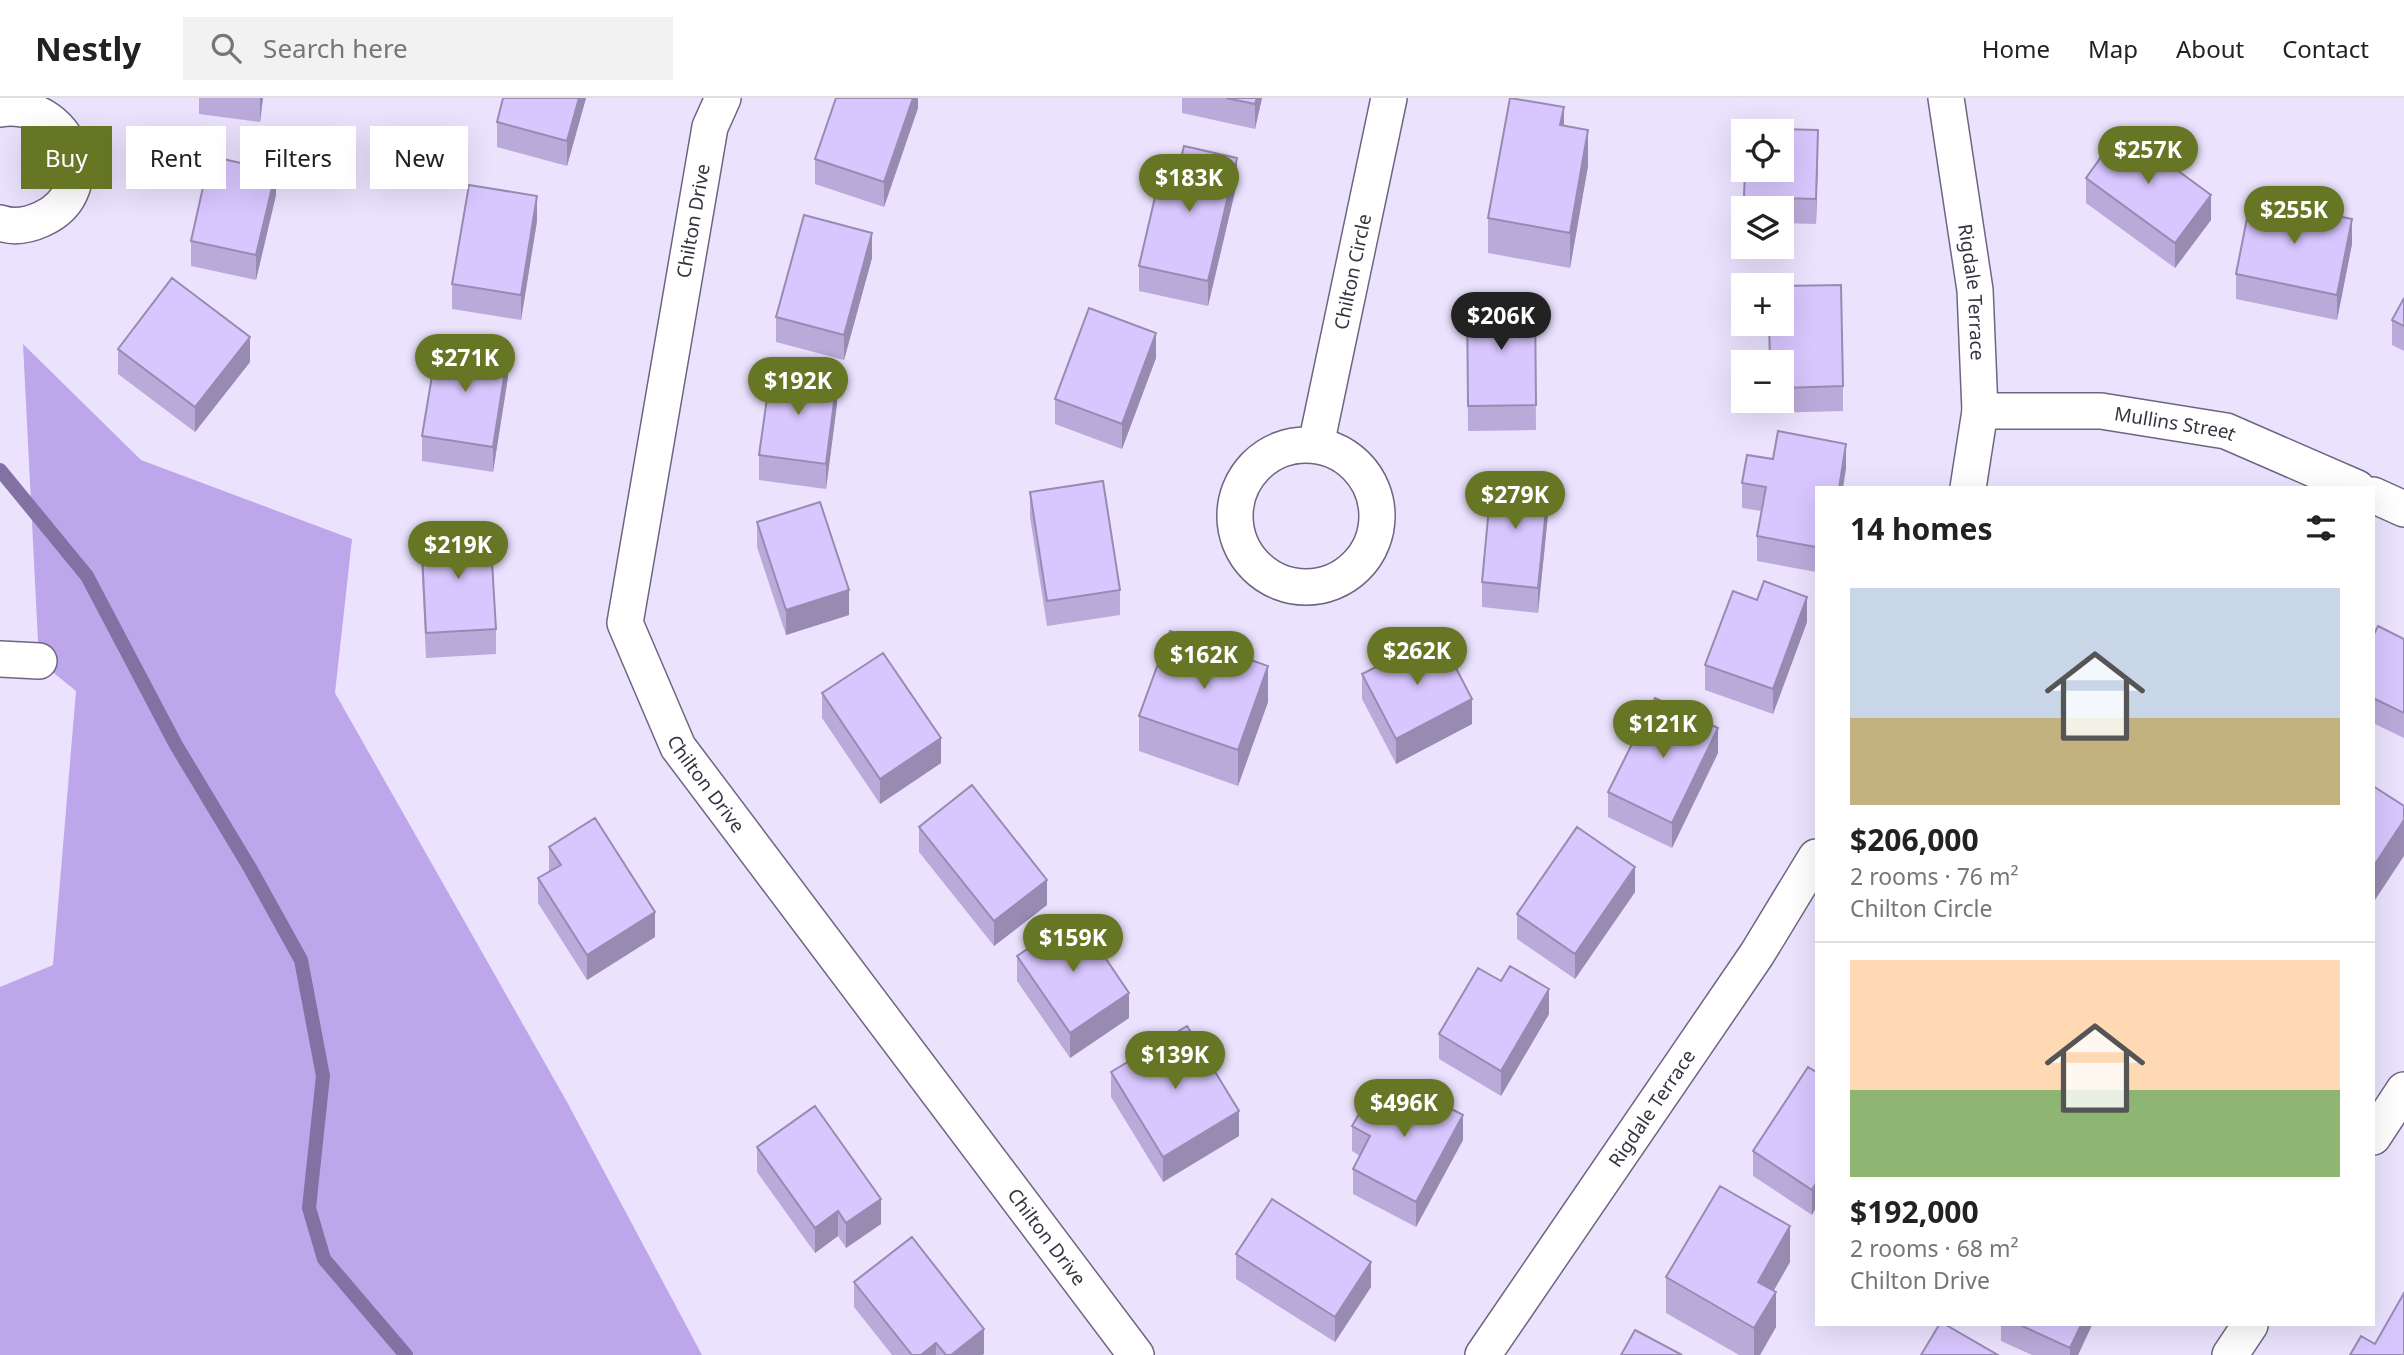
<!DOCTYPE html>
<meta charset="utf-8">
<style>
:root{--surface:#fff;--page:#f2f2f2;--text:#222;--muted:#767676;--line:#e0e0e0;--accent:#667624}
body{margin:0;font-family:"Noto Sans",sans-serif;background:var(--page);color:var(--text);height:100vh;display:flex;flex-direction:column;font-size:26px;white-space:nowrap}
*{box-sizing:border-box;margin:0}
p{font-size:23px;color:var(--muted)}
.icon{flex:none;width:38px;height:38px;fill:none;stroke:currentColor;stroke-width:2;stroke-linecap:round;stroke-linejoin:round}
.map{position:relative;flex:1;overflow:hidden}
.side{position:absolute;left:1815px;top:388px;width:560px;height:840px;display:flex;flex-direction:column;background:var(--surface);border-radius:0px;box-shadow:0 7px 28px #0002}
.side>*{flex:none}
.guide{position:absolute;left:21px;top:28px;width:665px;height:63px;display:flex;gap:14px}
.controls{position:absolute;left:1731px;top:21px;display:grid;gap:14px}
.controls a{display:grid;place-items:center;width:63px;height:63px;border-radius:0px;background:var(--surface);box-shadow:0 7px 28px #0002;font-size:35px}
.price{position:absolute;translate:-50% -60px;padding:0 16px;border-radius:24px;background:var(--accent);color:#fff;font-size:23px;line-height:46px;filter:drop-shadow(0 2px 4px #0008)}
.price::after{content:'';position:absolute;left:50%;top:42px;width:21px;height:16px;margin-left:-10px;background:inherit;clip-path:polygon(0 0,100% 0,50% 100%)}
.price.selected{background:#222;color:#fff}
ul{padding:0;list-style:none}
li{display:grid;align-content:center;gap:14px;height:371px;padding:0 35px}
li+li{border-top:2px solid var(--line)}
li span{display:grid;place-items:center;height:217px;border-radius:0px;color:#555}
li>.icon{margin-inline-start:auto}
span .icon{width:126px;height:126px;fill:#fffc;stroke-width:1}
li b{font-size:30px}
h2{display:flex;justify-content:space-between;align-items:center;height:84px;padding:0 35px;font-size:30px}
.tag{padding:0 24px;border-radius:0px;background:var(--surface);box-shadow:0 7px 28px #0002;font-size:24px;line-height:63px}
.tag.selected{background:var(--accent);color:#fff}
header{display:flex;align-items:center;gap:42px;box-sizing:border-box;height:98px;padding:0 35px;background:var(--surface);border-bottom:2px solid var(--line)}
header strong{font-size:33px}
nav{display:flex;gap:38px;margin-inline-start:auto;font-size:24px}
.search{width:490px;height:63px;background:var(--page);display:flex;align-items:center;gap:18px;box-sizing:border-box;padding:0 24px;border-radius:0px;color:var(--muted);font-size:26px}
.map>svg:first-child{display:block}
.forest{fill:#bea6eb}
.lines{fill:none;stroke-linecap:round;stroke-linejoin:round}
.stream{stroke:#8271a2;stroke-width:14}
.minor-casing{stroke:#6e6581;stroke-width:38}
.minor{stroke:#fff;stroke-width:35}
.wall{fill:#baaada}
.shaded-wall{fill:#978bb2}
.building{fill:#d8c6fe;stroke:#978bb2;stroke-width:2}
.labels{text-anchor:middle;dominant-baseline:central;stroke-width:5;stroke-linejoin:round;paint-order:stroke}
.street-label{font-size:19px;fill:#37333f;stroke:#fff}
</style>
<header>
<strong>Nestly</strong>
<div class="search"><svg class="icon" aria-label="search" viewBox="0 0 24 24"><circle cx="10" cy="10" r="6"/><path d="M15 15l6 6"/></svg>Search here</div>
<nav><a>Home</a><a>Map</a><a>About</a><a>Contact</a></nav>
</header>
<div class="map">
<svg width="2404" height="1257" viewBox="0 0 2404 1257">
<rect width="100%" height="100%" fill="#ebe3fe"/>
<path class="forest" d="M23,246l118,116 211,79 -17,154 232,409 135,253h-702v-368l53,-22 23,-274 -37,-30z"/>
<g class="lines">
<path class="stream" d="M0,372l87,106 89,169 74,123 51,92 22,116 -14,132 15,51 82,96"/>
<g class="minor-casing">
<g id="minor">
<path id="s1" d="M723,0l-13,29 -85,496 53,124 458,608"/>
<path id="s2" d="M1946,0l29,192 5,121 -12,77"/>
<path d="M0,11c68,-11 106,81 42,110 -13,6 -28,9 -42,4"/>
<path id="s3" d="M1980,313h121l125,20 131,57"/>
<path id="s4" d="M1316,347l73,-347"/>
<circle cx="1306" cy="418" r="71"/>
<path d="M2373,397l31,14"/>
<path d="M0,561l39,2"/>
<path d="M2373,1039l31,-47"/>
<path id="s5" d="M1483,1257l274,-401 59,-97"/>
<path d="M2230,1257l20,-30"/>
</g>
</g>
<use href="#minor" class="minor"/>
</g>
<path class="wall" d="M199,0h64l-3,24 -61,-8z
M503,0h83l-19,68 -70,-19v-25z
M918,0v10l-34,99 -69,-23v-25z
M1182,0h80l-7,31 -73,-16z
M1564,28l24,40 -18,102 -82,-15v-35z
M1818,57l-2,69 -34,-1v-15h-38l1,-38z
M1178,73l59,12 -29,123 -69,-15v-25z
M2086,80l125,42 -36,48 -89,-65z
M276,97l-20,85 -65,-14v-25z
M537,123l-16,99 -69,-11v-25z
M2352,146l-15,76 -101,-21v-25z
M872,160l-28,102 -68,-18v-25z
M1535,200l1,132 -68,1 -1,-132z
M2404,200v53l-12,-6v-25z
M1769,226h13l61,62v25l-72,2v-12h11v-39h-12z
M118,251l132,13 -55,70 -77,-58z
M1156,260l-34,91 -67,-25v-25z
M508,279l-15,95 -71,-11v-25z
M837,306l-11,85 -67,-9v-25z
M1773,361l73,10 -30,19v84l-59,-11v-25l4,-25 -19,-3v-25z
M1030,394l90,98v25l-73,11 -17,-109z
M1549,407l-11,108 -56,-6v-25z
M757,424l92,93 -63,20 -29,-88z
M421,434l75,97v25l-70,4 -5,-102z
M1807,524l-34,92 -68,-24v-25z
M2373,538l31,3v99l-31,-15z
M1362,576l110,50 -76,40 -34,-65z
M822,595l119,70 -61,41 -58,-86z
M1268,604l-30,84 -99,-35v-35z
M1718,655l-46,95 -64,-31v-25z
M919,729l128,78 -53,41 -75,-94z
M549,749l106,90 -68,43 -49,-77v-25l11,-6z
M1635,794l-60,87 -58,-40v-25z
M1017,858l112,62 -59,40 -53,-77z
M1549,916l-48,82 -62,-37v-25z
M1111,974l128,64 -76,46 -52,-85z
M1816,974l-4,143 -59,-39v-25z
M1352,1028l111,14 -47,87 -63,-33v-25l7,-13 -8,-5z
M757,1049l124,77 -35,24 -8,-12 -23,17 -58,-81z
M1236,1156l135,33 -36,55 -99,-63z
M1790,1164l-16,28 2,37 -16,28h-21l-73,-42v-36z
M854,1184l130,72 -2,1h-90l-38,-48z
M2001,1227h91l-14,30h-46l-31,-14z"/>
<path class="shaded-wall" d="M260,0h3l-3,24z
M579,0h7l-19,68v-25z
M913,0h5v10l-34,99v-25z
M1257,0h5l-7,31v-25z
M1564,9v36l-4,-18z
M1588,32v36l-18,102v-35z
M1818,32v25l-2,69v-25z
M1237,60v25l-29,123v-25z
M276,73v24l-20,85v-25z
M2211,97v25l-36,48v-25z
M537,98v25l-16,99v-25z
M2352,121v25l-15,76v-25z
M872,135v25l-28,102v-25z
M1156,235v25l-34,91v-25z
M250,239v25l-55,70v-25z
M508,254v25l-15,95v-25z
M837,281v25l-11,85v-25z
M1846,346v25l-3,19h-4z
M1549,382v25l-11,108v-25z
M849,492v25l-63,20v-25z
M1807,499v25l-34,92v-25z
M1268,568v36l-30,84v-36z
M1472,601v25l-76,40v-25z
M1718,630v25l-46,95v-25z
M941,640v25l-61,41v-25z
M2404,722v36l-31,47v-36z
M1635,769v25l-60,87v-25z
M1047,782v25l-53,41v-25z
M655,814v25l-68,43v-25z
M1549,891v25l-48,82v-25z
M1129,895v25l-59,40v-25z
M1239,1013v25l-76,46v-25z
M1463,1017v25l-47,87v-25z
M1816,1085v25l-4,7v-25z
M881,1101v25l-35,24v-25z
M838,1113v25l-23,17v-25z
M1790,1128v36l-32,56v-36z
M1371,1164v25l-36,55v-25z
M1776,1194v35l-16,28h-6v-27z
M2081,1227h11l-14,30h-8v-7z
M984,1231v25l-2,1h-31z
M936,1245v12h-15z"/>
<path class="building" d="M503,0h76l-12,43 -70,-19z
M836,0h77l-29,84 -69,-23z
M1226,0h31l-2,6z
M1510,0l54,9 -4,18 28,5 -18,103 -82,-15z
M1746,30l72,2 -2,69 -72,-2 1,-27h37v-39h-36z
M2121,31l90,66 -36,48 -89,-65z
M1184,48l53,12 -29,123 -69,-15 23,-99 16,4z
M210,58l66,15 -20,84 -65,-14z
M469,87l68,11 -16,99 -69,-11z
M2251,100l101,21 -15,76 -101,-21z
M804,117l68,18 -28,102 -68,-18z
M172,180l78,59 -55,70 -77,-58z
M1841,187l2,101 -61,2v-26h-12l-1,-38h13v-38z
M1535,200l1,107 -68,1 -1,-107z
M2404,200v28l-12,-6z
M1089,210l67,25 -34,91 -67,-25z
M438,242l70,12 -15,95 -71,-11z
M771,272l66,9 -11,85 -67,-9z
M1778,333l68,13 -7,44h-23v59l-59,-11 9,-49 -24,-4 5,-28 26,4z
M1492,377l57,5 -11,108 -56,-6z
M1103,383l17,109 -73,11 -17,-109z
M820,404l29,88 -63,20 -29,-88z
M490,430l6,101 -70,4 -5,-101z
M1764,483l43,16 -34,92 -68,-24 28,-74 24,9z
M2378,528l26,13v74l-31,-15v-62z
M1170,533l98,35 -30,84 -99,-34z
M1439,537l33,64 -76,40 -34,-65z
M883,555l58,85 -61,41 -58,-86z
M1655,600l63,30 -46,95 -64,-31z
M972,687l75,95 -53,41 -75,-94z
M2373,688l31,20v14l-31,47z
M595,720l60,94 -68,43 -49,-77 23,-13 -12,-18z
M1577,729l58,40 -60,87 -58,-40z
M1077,818l52,77 -59,40 -53,-77z
M1510,868l39,23 -48,82 -62,-37 39,-66 23,13z
M1187,928l52,85 -76,46 -52,-85z
M1808,969l8,5v111l-4,7 -59,-39z
M1402,985l61,32 -47,87 -63,-33 17,-33 -18,-10 20,-34 19,10z
M815,1008l66,93 -35,24 -8,-12 -23,17 -58,-81z
M1720,1088l70,40 -32,56 18,10 -22,36 -88,-51z
M1272,1101l99,63 -36,55 -99,-63z
M912,1139l72,92 -33,26h-5l-10,-12 -15,12h-9l-58,-73z
M2404,1195v62h-54l11,-19 14,8z
M1939,1227h7l52,30h-77z
M2020,1227h61l-11,23z
M1635,1232l47,25h-61z"/>
<g class="labels">
<g class="street-label">
<text transform="translate(693 123) rotate(-80)">Chilton Drive</text>
<text stroke="none"><textPath href="#s4" startOffset="177">Chilton Circle</textPath></text>
<text stroke="none"><textPath href="#s2" startOffset="196">Rigdale Terrace</textPath></text>
<text stroke="none"><textPath href="#s3" startOffset="196">Mullins Street</textPath></text>
<text stroke="none"><textPath href="#s1" startOffset="716">Chilton Drive</textPath></text>
<text stroke="none"><textPath href="#s5" startOffset="299">Rigdale Terrace</textPath></text>
<text stroke="none"><textPath href="#s1" startOffset="1283">Chilton Drive</textPath></text>
</g>
</g>
</svg>
<div class="controls">
<a><svg class="icon" aria-label="locate" viewBox="0 0 24 24"><circle cx="12" cy="12" r="6"/><path d="M12 2v4M12 18v4M2 12h4M18 12h4"/></svg></a>
<a><svg class="icon" aria-label="layers" viewBox="0 0 24 24"><path d="M12 4l9 5-9 5-9-5zM3 14l9 5 9-5"/></svg></a>
<a>+</a>
<a>−</a>
</div>
<b class="price" style="left:2148px;top:88px">$257K</b>
<b class="price" style="left:1189px;top:116px">$183K</b>
<b class="price" style="left:2294px;top:148px">$255K</b>
<b class="price selected" style="left:1501px;top:254px">$206K</b>
<b class="price" style="left:465px;top:296px">$271K</b>
<b class="price" style="left:798px;top:319px">$192K</b>
<b class="price" style="left:1515px;top:433px">$279K</b>
<b class="price" style="left:458px;top:483px">$219K</b>
<b class="price" style="left:1417px;top:589px">$262K</b>
<b class="price" style="left:1204px;top:593px">$162K</b>
<b class="price" style="left:1663px;top:662px">$121K</b>
<b class="price" style="left:1073px;top:876px">$159K</b>
<b class="price" style="left:1175px;top:993px">$139K</b>
<b class="price" style="left:1404px;top:1041px">$496K</b>
<div class="guide">
<a class="tag selected">Buy</a>
<a class="tag">Rent</a>
<a class="tag">Filters</a>
<a class="tag">New</a>
</div>
<section class="side">
<h2>14 homes<svg class="icon" aria-label="filters" viewBox="0 0 24 24"><path d="M4 7h16M4 17h16"/><circle cx="9" cy="7" r="2"/><circle cx="15" cy="17" r="2"/></svg></h2>
<ul>
<li><span style="background:linear-gradient(#c9d6e8 60%,#c2b280 0)"><svg class="icon" aria-label="home" viewBox="0 0 24 24"><path d="M3 11l9-7 9 7M6 9v11h12V9"/></svg></span><div><b>$206,000</b><p>2 rooms · 76 m²</p><p>Chilton Circle</p></div></li>
<li><span style="background:linear-gradient(#ffd9b3 60%,#8fb573 0)"><svg class="icon" aria-label="home" viewBox="0 0 24 24"><path d="M3 11l9-7 9 7M6 9v11h12V9"/></svg></span><div><b>$192,000</b><p>2 rooms · 68 m²</p><p>Chilton Drive</p></div></li>
</ul>
</section>
</div>
